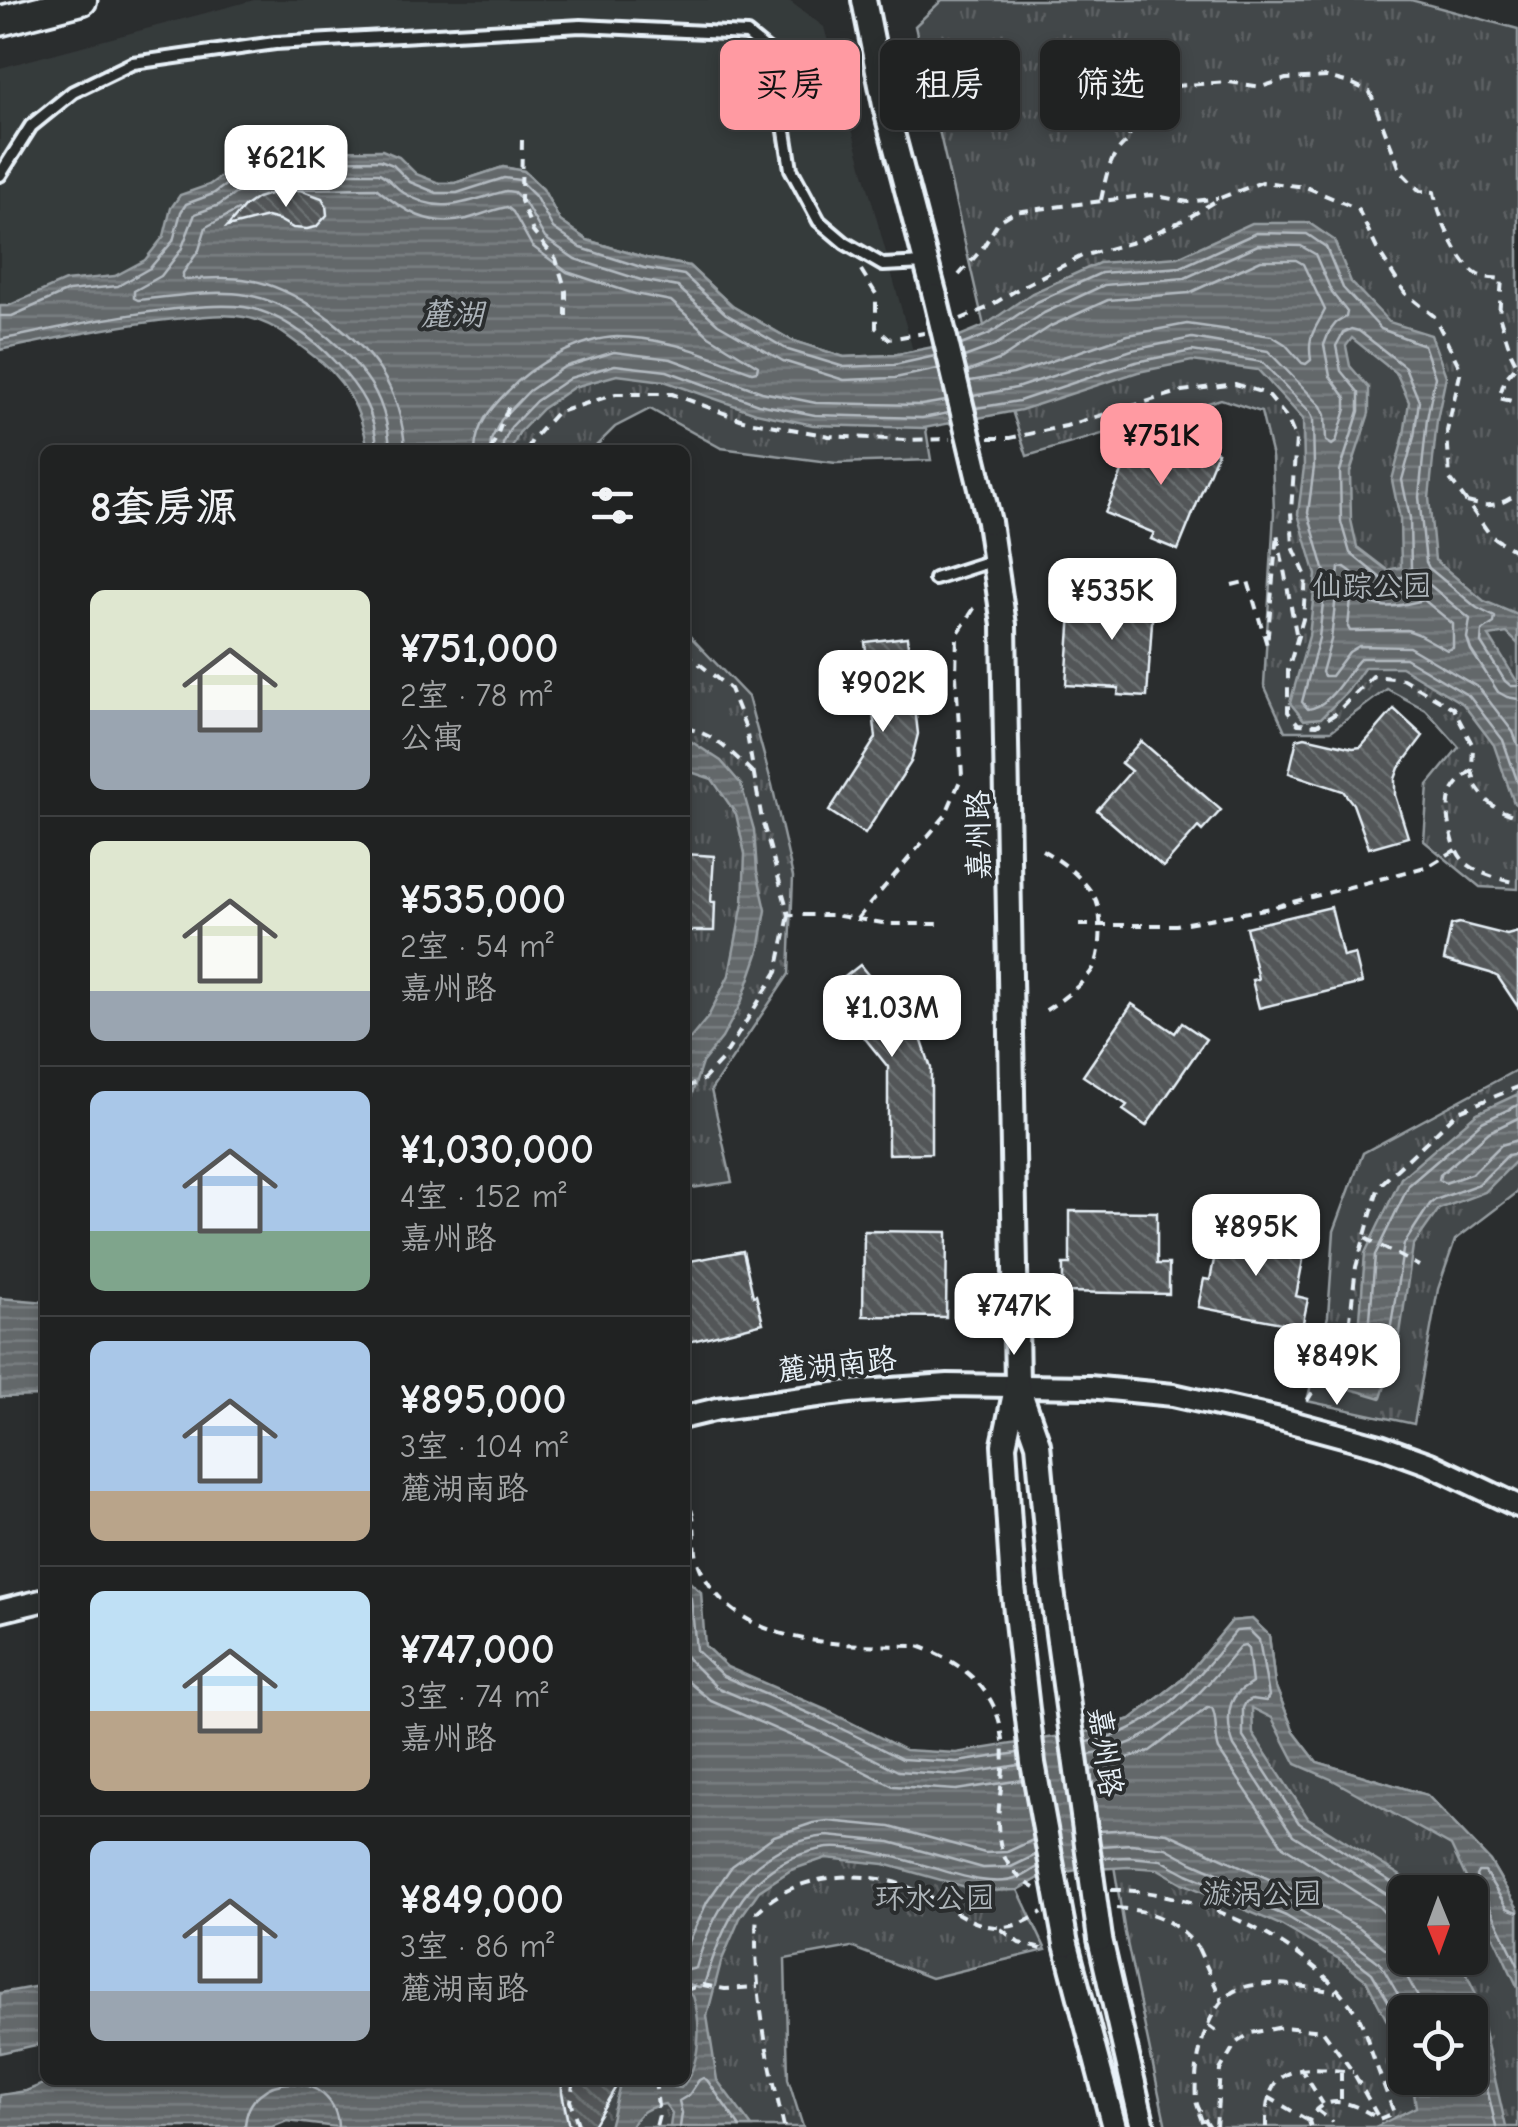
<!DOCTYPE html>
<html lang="zh">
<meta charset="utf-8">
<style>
:root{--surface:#202222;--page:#2d2f2f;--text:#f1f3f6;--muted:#a2a4a5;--line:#3d3f40;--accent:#ff9aa2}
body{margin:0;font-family:"Comic Neue","LXGW WenKai TC",sans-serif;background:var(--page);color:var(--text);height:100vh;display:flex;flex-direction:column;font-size:38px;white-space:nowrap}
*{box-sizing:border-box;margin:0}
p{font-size:32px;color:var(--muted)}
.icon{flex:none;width:55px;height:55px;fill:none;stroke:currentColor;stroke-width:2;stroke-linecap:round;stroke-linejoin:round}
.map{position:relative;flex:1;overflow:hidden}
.sheet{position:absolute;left:40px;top:445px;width:650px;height:1640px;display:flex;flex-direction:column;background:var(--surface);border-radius:15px;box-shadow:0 5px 15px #0003,0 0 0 2px var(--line)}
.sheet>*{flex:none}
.banner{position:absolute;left:720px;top:40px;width:648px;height:90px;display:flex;gap:20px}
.needle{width:65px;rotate:179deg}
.fabs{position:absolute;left:1388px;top:1875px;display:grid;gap:20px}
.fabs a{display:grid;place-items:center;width:100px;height:100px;border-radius:15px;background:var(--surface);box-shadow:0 5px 15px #0003,0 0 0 2px var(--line);font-size:50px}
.price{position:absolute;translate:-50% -85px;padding:0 22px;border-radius:20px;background:#fff;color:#222;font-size:32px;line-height:65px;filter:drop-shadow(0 2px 5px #0008)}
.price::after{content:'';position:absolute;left:50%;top:60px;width:30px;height:22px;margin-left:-15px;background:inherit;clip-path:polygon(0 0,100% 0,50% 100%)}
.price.active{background:var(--accent);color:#111}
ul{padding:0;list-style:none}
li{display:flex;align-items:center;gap:30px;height:250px;padding:0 50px}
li+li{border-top:2px solid var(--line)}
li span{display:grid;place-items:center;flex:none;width:280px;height:200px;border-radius:15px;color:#555}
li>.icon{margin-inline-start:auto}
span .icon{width:120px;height:120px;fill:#fffc;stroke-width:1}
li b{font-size:42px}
h2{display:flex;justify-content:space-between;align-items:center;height:120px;padding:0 50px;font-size:42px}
.chip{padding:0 35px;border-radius:15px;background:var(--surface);box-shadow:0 5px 15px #0003,0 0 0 2px var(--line);font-size:35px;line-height:90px}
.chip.active{background:var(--accent);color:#111}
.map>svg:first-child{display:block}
.built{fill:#363a3b}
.park{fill:url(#park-tufts);stroke:#959ca0;stroke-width:2.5;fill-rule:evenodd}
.water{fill:url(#water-rules);stroke:#989fa3;stroke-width:2.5;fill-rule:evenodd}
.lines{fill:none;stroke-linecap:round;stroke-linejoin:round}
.shore{stroke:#b3bac0;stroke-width:2.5}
.building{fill:url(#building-back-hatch);stroke:#e8f1f8;stroke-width:2.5}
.service-casing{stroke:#e8f1f8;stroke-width:18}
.minor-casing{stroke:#e8f1f8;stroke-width:28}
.tertiary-casing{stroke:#e8f1f8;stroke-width:30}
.secondary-casing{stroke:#e8f1f8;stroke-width:35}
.path{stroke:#e8f1f8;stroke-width:4;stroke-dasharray:10 8;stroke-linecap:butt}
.service{stroke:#2a2d2e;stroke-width:10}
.minor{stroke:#2a2d2e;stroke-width:20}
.tertiary{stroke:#2a2d2e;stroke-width:22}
.secondary{stroke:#2a2d2e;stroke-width:28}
.tertiary-bridge-casing{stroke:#e8f1f8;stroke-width:30;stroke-linecap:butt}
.path-bridge{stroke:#e8f1f8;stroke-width:4;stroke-dasharray:10 8;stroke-linecap:butt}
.tertiary-bridge{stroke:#2a2d2e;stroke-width:22}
.labels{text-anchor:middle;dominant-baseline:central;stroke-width:8;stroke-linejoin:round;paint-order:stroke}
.park-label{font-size:30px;fill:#aeb5ba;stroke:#2a2d2e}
.street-label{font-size:30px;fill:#e8f1f8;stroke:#2a2d2e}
.water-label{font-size:32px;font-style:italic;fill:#acb3b9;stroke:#2a2d2e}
</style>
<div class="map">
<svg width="1518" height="2127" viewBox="0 0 1518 2127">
<defs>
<pattern id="park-tufts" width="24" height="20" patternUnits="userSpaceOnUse" patternTransform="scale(2.5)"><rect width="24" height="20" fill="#424648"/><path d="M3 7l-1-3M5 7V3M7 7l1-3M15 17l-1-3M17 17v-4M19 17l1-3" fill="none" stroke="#5d6163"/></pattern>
<pattern id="water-rules" width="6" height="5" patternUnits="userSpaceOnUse" patternTransform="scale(2.5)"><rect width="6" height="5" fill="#63686b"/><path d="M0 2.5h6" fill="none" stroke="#797e81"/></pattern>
<pattern id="building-back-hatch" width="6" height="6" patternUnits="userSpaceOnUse" patternTransform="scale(2.5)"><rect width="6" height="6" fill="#535759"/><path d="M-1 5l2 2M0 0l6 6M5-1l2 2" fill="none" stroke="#6c7072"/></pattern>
</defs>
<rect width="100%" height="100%" fill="#2a2d2e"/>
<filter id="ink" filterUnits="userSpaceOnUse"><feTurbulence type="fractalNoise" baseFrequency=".01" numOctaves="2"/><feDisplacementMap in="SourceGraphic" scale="20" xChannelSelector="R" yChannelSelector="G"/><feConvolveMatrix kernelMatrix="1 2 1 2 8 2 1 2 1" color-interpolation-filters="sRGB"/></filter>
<g filter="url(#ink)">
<path class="built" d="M254,0h534l36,27 89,324 -20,4 -49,2 -53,-17 -59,-34 -43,-40 -43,-8 -59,-18 -27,-19 -17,-32 -40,-22 -48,16h-16l-23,-9 -17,-17 -17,-7 -142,13 -31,22 -29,10 -9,13 -7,28 -19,24 -30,16 -50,5 -57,25h-8v-238z"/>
<path class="park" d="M942,0h469l107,29v860l-38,-2 -56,-46 4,-56 31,-38 -33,-37 -39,-21 -56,42h-46l-21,-46 10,-172 -2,-56 -11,-45 -40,-13 -194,57 -43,-130 -69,-300z
M503,167l21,4 19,18 17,32 27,19 59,18 43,8 43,40 59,34 53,17 49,-2 20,-4 18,109 -95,3 -115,-15 -71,-39 -35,18 -23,23h-140l-13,-267h16z
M685,631l63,66 24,88 21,92 -4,97 -78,116 21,92 -47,7z
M1518,1069v123l-63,48 -17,49 -24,135 -107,-23 21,-85 6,-85 29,-78z
M1252,1619l17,16 6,50 19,47 23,30 110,33 63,66 28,48v218h-352l-41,-194 -33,-202 39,-12 54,-42 47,-56zM1405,1892h65v66h-65zM1405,2012h65v66h-65z
M856,1818l162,72 28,60 -115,28 -80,-31 -66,12 3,120 15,48h-266l-9,-47h157v-198z"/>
<path class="water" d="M382,150l17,7 17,17 23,9h16l48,-16 21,4 19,18 17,32 27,19 59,18 43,8 43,40 59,34 53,17 49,-2 40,-8 51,-21 48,-33 67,-30 79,-6 74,-34h57l25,17 17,42 38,40 42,13 15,41 -9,44 -8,78 6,62 49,41 34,14v29l-11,-11 -18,3 29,47v123l-4,-3 -20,-58 -31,-41 -62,-37h-36l-18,25 -26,26 -17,2 -14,-17 19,-67 7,-61 -18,-61 6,-47 -1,-48 -45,-49 -66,-9 -54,11 -117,38 -97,18 -111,-3 -57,-12 -92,-32 -47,-6 -43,12 -32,22 -23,24 -8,17h-143c-6,-40 -24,-73 -57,-96 -21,-16 -40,-33 -67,-37 -22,-4 -47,0 -69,2 -59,6 -117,19 -175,31v-44h8l57,-25 50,-5 30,-16 19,-24 7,-28 9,-13 29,-10 31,-22 25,-12zM1352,338l45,36 12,28 -5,33 -12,45 8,39 1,48 -14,3 -30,-23 -6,-27 -1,-48 19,-59v-25l-19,-22 -4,-20z
M685,721l4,19 32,21 20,23 13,46 3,41 9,39 -7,41 -18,52 -19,35 -20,25 -17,52v-70l23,-28 21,-42 14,-72 2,-49 -9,-40 -24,-35 -27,-9z
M1518,1094v65l-33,33 -46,17 -26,37 -15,101 -17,51 -47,-14 23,-26 8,-105 36,-75 76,-65z
M0,1298l45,4v94l-45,1z
M685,1578l16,14 4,54 22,21 99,43 79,40 51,3 136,-22 39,-12 54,-42 47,-56 20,-2 17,16 6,50 19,47 23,30 110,33 63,66 28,48v79l-67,-142 -120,-67 -35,-15 -24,-46 -20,-10 1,26 55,84 96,60 12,14h-11v66h54l16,34 31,135h-131l41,-20 -4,-29h58v-66h-65v37l-19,-30 -20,-39 -27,-21 -58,-34 -99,-42 -24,-14 -29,-2 -52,3 -36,7 -23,13 -38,1 -96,-27 -58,-6 -35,12 -32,21 -19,27 -19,44 -14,54 10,64 35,47h-82l2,-14 -7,-9c-16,3 -27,8 -34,23h-22l12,-47h41l11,7 8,1c20,-22 21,-65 12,-92l-8,-5z
M45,1985v58l-45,10v-60z
M53,2080h509c-1,15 2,34 9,47h-235l-49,-6 -15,6h-272v-32l26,-4z"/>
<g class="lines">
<path class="shore" d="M303,189l73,-1c27,23 54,40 91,31 13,-4 26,-9 40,-12l6,5 19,34 35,26 68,22 36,7 38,35 49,30 -1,5 -5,1c-27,-9 -54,-23 -81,-28 -17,-4 -37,-7 -54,-7 -36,1 -85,28 -109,54 -17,17 -32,34 -33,59
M238,210l-32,17 -7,23 -16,23v5l4,2c20,-2 43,-3 62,0 46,7 105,52 131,90 15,23 24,53 25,80
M0,316h12l56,-25 50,-5 32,-18 23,-27 8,-29 5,-8 27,-10 32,-23 22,-10 113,-1 13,5 17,17 27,11h20l47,-15 15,2 16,16 18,32 28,20 63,20 40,7 42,39 62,36 56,17 50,-2 41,-9
M1351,329l8,2 46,36 14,34 -5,36 -12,43 8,38 1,51 -8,8 -21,2 -32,-26 -9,-31 -1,-51 19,-60v-18l-18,-22 -5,-25 7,-13z
M0,340c58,-12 116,-25 175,-31 22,-2 47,-5 69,-2 32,4 70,32 91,55 25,27 41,50 42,88
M961,345l28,-11 48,-32 64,-29 80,-6 75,-34 51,1 19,13 17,41 38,41 43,16 11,32 -8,42 -8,78 7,65 3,6 48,40 18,9 -1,6 -12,8 -1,12 24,38 6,5h7
M964,357l30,-11 50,-33 60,-28 81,-7 73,-33 43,1 14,8 17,39 15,19 -1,5 -10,6 -7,9 -5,13 6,31 16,22v11l-10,33 -4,3 -6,-4 -1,-26 -4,-9 -53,-55 -76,-13 -60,12 -116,38 -43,8
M967,372l34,-13 50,-33 57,-26 81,-7 72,-33h35l7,4 22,46c-10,20 -18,25 -14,50l-5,4 -4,-1 -17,-19 -13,-8 -85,-12 -59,11 -115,39 -43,7
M976,408l43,-7 117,-39 56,-11 70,11 48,50 3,7 1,48 -6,46 18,63 -7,62 -17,64 6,7c24,-3 37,-36 53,-51h44l64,38 34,44 15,43
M390,450c-1,-25 -9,-53 -24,-73 -25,-34 -77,-76 -119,-82 -35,-6 -74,2 -109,5l-4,-2v-7l27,-15 20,-26 14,-36 24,-9 33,-23 19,-9h108c11,5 15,14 25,20 38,24 65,7 102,-2l8,1 11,11 20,35 30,21 66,21 37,7 40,37 65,37 61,19 51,-2 43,-9
M490,450l1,-10 10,-20 28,-29 35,-24 50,-15 57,7 91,33 54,11 105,2 25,-4
M503,450v-6l8,-17 25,-26 34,-23 45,-13 52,6 91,33 57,11 107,3 27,-5
M1357,595c26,18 40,11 67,5l29,24v24l-6,2 -29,-16 -11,-4 -57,1 -2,-4 3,-28z
M1518,699l-11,-2 -9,-5 -27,-42 -4,-12 3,-19 -45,-38c-8,1 -13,7 -22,9 -25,7 -39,-9 -58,-23l-6,1 -8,72 -9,32 2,4h7l18,-24 10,-6 50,1 70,41 34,44 5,13
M1518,1105l-36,17 -73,63 -34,70 -8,103 -11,16 2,6 13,4 5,-3 12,-37 16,-100 26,-40 5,-4 44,-16 29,-29 10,-2
M1518,1118l-29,14 -49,43 -1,5 6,3 28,-10 28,-28 17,-5
M685,1591l6,7 5,52 27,26 99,43 80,40 55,3 61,-9
M685,1656l31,31 101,43 81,41 58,4 63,-10
M685,1679l26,22 99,43 83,42 63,4 66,-10
M1087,1742c69,-11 107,-60 149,-111l13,-1 10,10 10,56 -3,5 -14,-2 -6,3 -3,6v29l56,86 97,62 9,10
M1089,1755c68,-11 109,-58 151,-108l5,-1 3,3 4,34c-4,3 -10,6 -14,10 -13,12 -10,38 -4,53l59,89 95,60 17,17
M1091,1770l59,-19 57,-43h5c6,11 2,28 7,42l64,96 95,60 15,16 12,6
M1099,1831l32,-2 36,4 133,60 60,35 30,24 9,10 27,50
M1101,1846l30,-2 35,4 26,14 99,43 60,36 29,22 28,49
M1103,1858l27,-1 31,3 26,14 99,42 58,35 28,22 33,57
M1518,1912l-11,-4 -22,-36h-7l-2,4 5,13 37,76
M685,1951l22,-49 25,-36 42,-30 39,-13 15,-2 62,6 95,26 22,-1 26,-12
M685,1971l11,-3c18,-65 59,-125 131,-132l63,6 93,26 28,-1 25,-12
M685,1983l14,4 5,-2c20,-63 44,-123 118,-136 23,-5 75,8 98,15 28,7 70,25 98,14 7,-2 13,-7 20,-11
M1470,2015l26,112
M245,2127c2,-59 91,-58 93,0
M680,2127l2,-14 -3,-12 10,-6 10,-15 4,-2 4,2 33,47"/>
</g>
<path class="building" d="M300,190l22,8 4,7 1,10 -11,12 -9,2 -14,-1 -14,-8 -12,-3 -40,10 17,-20 13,-9 19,-6z
M1138,433l48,20 5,-12 27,11 -40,98 -27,-11 3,-6 -49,-20z
M1125,590l29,2 -7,105 -29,-2 1,-7 -53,-3 6,-87 52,4z
M907,637l11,97 -7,28 -46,72 -36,-23 47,-73 -11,-96z
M1394,709l29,27 -24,32 -4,11v16l13,42 -39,11 -16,-44 -10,-13 -54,-18 8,-34 8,-2 48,11 8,-1z
M1141,741l80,69 -19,21 -4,-4 -35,40 -66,-57 34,-39 -10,-8z
M685,854l29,2 -3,46h4l-1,29h-29z
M1331,907l12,50 12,-3 7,29 -103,25 -7,-28 6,-1 -12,-52z
M1459,923l48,12 11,-3v75l-20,-30 -8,-4 -46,-13 7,-35z
M860,965l62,76 9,27v85l-43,1v-87l-61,-76z
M1132,1004l43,29 7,-10 24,16 -60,87 -23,-16 4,-5 -44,-29z
M1070,1211l87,1v52h12v30l-106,-2v-28h7z
M1220,1229l86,16 -10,51 12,3 -6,28 -104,-20 6,-28 6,1z
M864,1231l83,1 -1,85 -83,-1z
M743,1251l10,45 3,-1 7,28 -78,20v-81z
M562,2080h58l-28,47h-21l-3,-5 -6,-30z"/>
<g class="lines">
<g class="service-casing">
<path id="service" d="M0,175l31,-49 42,-34 60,-29 142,-20 306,-17 166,8 22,18 12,54 10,63 28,52 26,22 38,22 43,-2
M935,579l59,-19"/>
</g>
<g class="minor-casing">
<path id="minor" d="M685,1417l33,-8 131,-17 99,-7 141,2 84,8 107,24 100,27 50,18 88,42
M0,1611l45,-11"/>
</g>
<g class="tertiary-casing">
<path id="tertiary" d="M864,0l22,110 49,186
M989,522l15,103 13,759
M1013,1586l-9,-141 13,-61 21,60 13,139
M1100,1939l43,188
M1066,1944l48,183"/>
</g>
<g class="secondary-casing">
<path id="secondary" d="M0,21l82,-21"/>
</g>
<path class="path" d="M522,140l-1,61 12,31 23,27 10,32v25
M1101,200c6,-27 7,-43 29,-61l-4,-21 5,-19 27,-3 2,-9 69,-5 32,5 25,-8 41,-2 26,7 17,8 31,80 19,19 14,1c3,21 25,74 44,83 7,3 16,3 24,4l-3,36 12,38 6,12 -12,14 -6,19 13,3 6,-2
M861,270l15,24v34l13,11 35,-6
M959,275l23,-26 17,-28 15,-9 137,-17 37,7 30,-4
M961,319l26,-11 34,-21 61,-31 55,-15 51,-23 32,-20 42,-16 44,5 52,22 20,42 27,42 29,23 27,54 -14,61 3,48 41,57 27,17
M989,438h21l56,-12 116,-35 53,-7 32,10 20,24 9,21 -5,72 2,36 13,29 -3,43 -15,51v42l10,12 19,1 18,-11 38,-38 30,3 50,29 20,38 -1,24 4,16 10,14 11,9 21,8
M491,450l19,-47
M527,450l5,-10 24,-27 60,-19h56l71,26 86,16 77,4 44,-1
M1467,502c22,6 33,4 51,-9
M1232,585l16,-4 19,64 10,-112 19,100
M685,652l45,37 16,40 16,91 27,95h44l56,9h52
M685,728c29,5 49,27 69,46
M1472,770c-10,8 -21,18 -23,32 -2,16 3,50 17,61 15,12 33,16 52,20
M1042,850c21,12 39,26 52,46 9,14 8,54 1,69 -7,16 -37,38 -52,47
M857,919l88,-103 17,-40 -6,-100 1,-41 18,-28
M1079,925h97l94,-17 159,-42 28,-17
M685,1088l18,-8 19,-20 55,-88 12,-57
M1365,1238l54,28
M1307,1401l41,-65 8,-69 23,-81 80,-75 59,-24
M685,1493c3,8 6,15 8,23 3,17 0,38 8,54 38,79 142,75 217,76
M1111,1890c83,-2 207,55 249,130 4,8 7,19 10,28 8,22 16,43 24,65l-15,6c-24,-15 -54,-30 -70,2l2,6
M1001,1929l18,14 27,7
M1198,1948l24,52
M685,1990l18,-5 22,4 33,-2
M1208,2025l8,6
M1300,2067l23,37
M1341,2071v30
M574,2080l-4,21 9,26
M655,2080l4,35 -3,12
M1268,2097l41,24
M1317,2110l16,12
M1199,2113l5,14
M784,2127c-17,-71 -32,-142 -27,-215 37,-38 103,-44 151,-25 50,20 79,63 134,25
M1210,2127c-5,-8 -13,-18 -14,-27 -3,-34 9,-103 48,-113 29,-7 63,0 92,5
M1216,2127l4,-57 16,-27 15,-10 32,-6 40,4 30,41 24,43
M1266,2127c-1,-66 35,-60 87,-55"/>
<use href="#service" class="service"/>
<use href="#minor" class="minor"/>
<use href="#tertiary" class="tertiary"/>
<use href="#secondary" class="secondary"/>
<g class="tertiary-bridge-casing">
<path id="tertiary-bridge" d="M935,296l54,226
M1051,1583l49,356
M1013,1586l20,177 33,181"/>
</g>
<path class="path-bridge" d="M918,1646c58,21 91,58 85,123 -4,46 -18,91 32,119
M1116,1908c39,3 56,11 82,40"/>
<use href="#tertiary-bridge" class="tertiary-bridge"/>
</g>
</g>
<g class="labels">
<g class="park-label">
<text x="1372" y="586">仙踪公园</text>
<text x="1262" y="1894">漩涡公园</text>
<text x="935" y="1898">环水公园</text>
</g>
<g class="street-label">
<text transform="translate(979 835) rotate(-91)">嘉州路</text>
<text transform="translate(837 1365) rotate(-6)">麓湖南路</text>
<text transform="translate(1105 1752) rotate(82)">嘉州路</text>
</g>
<g class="water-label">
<text x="452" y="314">麓湖</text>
</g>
</g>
</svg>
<div class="fabs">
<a><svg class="needle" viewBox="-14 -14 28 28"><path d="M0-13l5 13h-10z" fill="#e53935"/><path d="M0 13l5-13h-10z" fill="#a2a4a5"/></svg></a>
<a><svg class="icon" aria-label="locate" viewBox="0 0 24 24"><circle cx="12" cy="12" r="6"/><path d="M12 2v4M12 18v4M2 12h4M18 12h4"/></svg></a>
</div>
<b class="price" style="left:286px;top:210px">¥621K</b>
<b class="price active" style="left:1161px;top:488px">¥751K</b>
<b class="price" style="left:1112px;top:643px">¥535K</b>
<b class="price" style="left:883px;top:735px">¥902K</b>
<b class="price" style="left:892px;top:1060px">¥1.03M</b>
<b class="price" style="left:1256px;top:1279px">¥895K</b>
<b class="price" style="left:1014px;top:1358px">¥747K</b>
<b class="price" style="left:1337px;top:1408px">¥849K</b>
<div class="banner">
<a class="chip active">买房</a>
<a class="chip">租房</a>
<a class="chip">筛选</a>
</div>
<section class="sheet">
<h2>8套房源<svg class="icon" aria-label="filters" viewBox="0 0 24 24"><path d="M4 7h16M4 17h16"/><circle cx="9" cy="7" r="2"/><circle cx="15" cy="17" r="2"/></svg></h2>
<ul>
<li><span style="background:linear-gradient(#dfe7d0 60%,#9aa5b1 0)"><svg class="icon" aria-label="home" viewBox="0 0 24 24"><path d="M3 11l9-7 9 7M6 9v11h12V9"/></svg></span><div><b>¥751,000</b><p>2室 · 78 m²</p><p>公寓</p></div></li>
<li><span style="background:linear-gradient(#dfe7d0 75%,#9aa5b1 0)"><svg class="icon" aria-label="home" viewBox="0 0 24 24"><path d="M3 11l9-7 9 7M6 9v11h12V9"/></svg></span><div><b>¥535,000</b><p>2室 · 54 m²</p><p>嘉州路</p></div></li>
<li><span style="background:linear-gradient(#a9c7e8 70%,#7fa58c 0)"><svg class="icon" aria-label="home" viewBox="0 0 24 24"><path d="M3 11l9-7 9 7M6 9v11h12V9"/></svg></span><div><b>¥1,030,000</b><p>4室 · 152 m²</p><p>嘉州路</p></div></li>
<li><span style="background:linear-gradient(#a9c7e8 75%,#b9a48a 0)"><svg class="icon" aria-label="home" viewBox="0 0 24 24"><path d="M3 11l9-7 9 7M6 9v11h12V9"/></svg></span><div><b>¥895,000</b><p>3室 · 104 m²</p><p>麓湖南路</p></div></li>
<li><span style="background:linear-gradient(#bfe0f5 60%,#b9a48a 0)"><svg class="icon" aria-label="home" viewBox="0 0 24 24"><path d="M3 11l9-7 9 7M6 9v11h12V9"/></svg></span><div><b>¥747,000</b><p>3室 · 74 m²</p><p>嘉州路</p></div></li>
<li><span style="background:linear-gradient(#a9c7e8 75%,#9aa5b1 0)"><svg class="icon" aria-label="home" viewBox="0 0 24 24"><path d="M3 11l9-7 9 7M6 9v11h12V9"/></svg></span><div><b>¥849,000</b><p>3室 · 86 m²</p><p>麓湖南路</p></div></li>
</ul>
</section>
</div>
